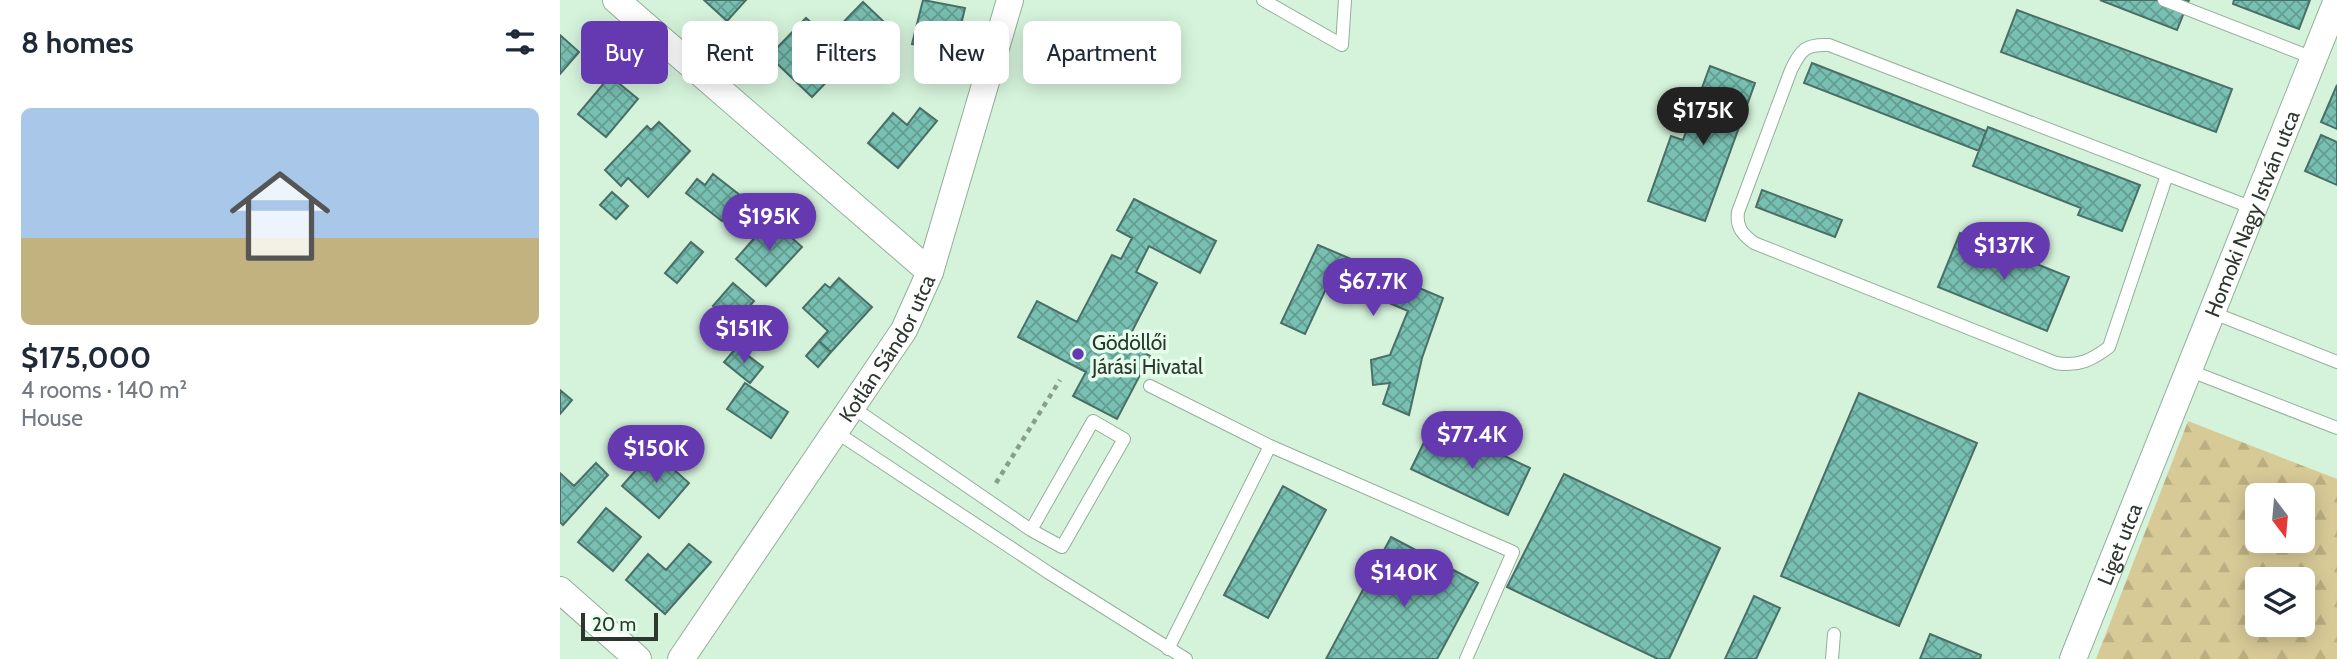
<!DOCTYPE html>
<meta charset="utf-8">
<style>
:root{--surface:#fff;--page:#f2f2f3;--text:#1f2937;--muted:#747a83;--accent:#653ab1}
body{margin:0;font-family:Cabin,sans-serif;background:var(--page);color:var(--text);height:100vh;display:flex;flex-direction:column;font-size:26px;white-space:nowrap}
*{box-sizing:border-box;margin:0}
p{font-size:23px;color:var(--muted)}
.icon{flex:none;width:38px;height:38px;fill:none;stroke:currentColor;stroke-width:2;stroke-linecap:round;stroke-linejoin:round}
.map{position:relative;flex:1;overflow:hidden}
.details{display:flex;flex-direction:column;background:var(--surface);width:560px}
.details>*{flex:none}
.banner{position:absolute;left:21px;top:21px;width:665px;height:63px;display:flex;gap:14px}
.needle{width:46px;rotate:164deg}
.tools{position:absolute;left:1685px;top:483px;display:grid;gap:14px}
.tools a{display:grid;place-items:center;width:70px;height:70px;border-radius:10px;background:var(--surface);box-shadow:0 4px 18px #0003;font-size:35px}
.scale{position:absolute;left:21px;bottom:18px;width:77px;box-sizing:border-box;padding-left:7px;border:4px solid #2c372e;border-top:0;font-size:19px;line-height:24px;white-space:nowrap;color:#2c372e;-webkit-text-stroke:5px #e6feec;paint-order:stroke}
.price{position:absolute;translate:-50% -60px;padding:0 16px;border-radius:24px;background:var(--accent);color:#fff;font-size:23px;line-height:46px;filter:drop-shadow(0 2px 4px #0008)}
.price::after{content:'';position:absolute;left:50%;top:42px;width:21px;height:16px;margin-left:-10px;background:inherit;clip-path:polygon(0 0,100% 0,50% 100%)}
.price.active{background:#222;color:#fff}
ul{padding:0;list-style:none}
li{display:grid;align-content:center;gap:14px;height:371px;padding:0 21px}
li span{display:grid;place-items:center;height:217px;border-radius:10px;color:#555}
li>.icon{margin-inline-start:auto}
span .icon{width:126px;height:126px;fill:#fffc;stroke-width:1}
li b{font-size:30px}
h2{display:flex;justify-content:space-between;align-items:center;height:84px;padding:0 21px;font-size:30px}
.pill{padding:0 24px;border-radius:10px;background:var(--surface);box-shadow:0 4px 18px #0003;font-size:24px;line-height:63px}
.pill.active{background:var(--accent);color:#fff}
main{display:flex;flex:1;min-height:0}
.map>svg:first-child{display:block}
.forest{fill:url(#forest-firs);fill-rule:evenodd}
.building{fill:url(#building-cross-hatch);stroke:#496f67;stroke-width:2}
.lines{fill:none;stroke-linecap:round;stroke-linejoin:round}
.service-casing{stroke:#93af9a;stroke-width:14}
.minor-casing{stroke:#93af9a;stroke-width:28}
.path{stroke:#889d8c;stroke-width:4.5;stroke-dasharray:5 5;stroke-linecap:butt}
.service{stroke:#fff;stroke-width:12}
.minor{stroke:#fff;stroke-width:26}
.poi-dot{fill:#653ab1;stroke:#e6feec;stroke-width:2.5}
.labels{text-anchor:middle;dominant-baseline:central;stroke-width:7;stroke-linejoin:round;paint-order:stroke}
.street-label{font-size:21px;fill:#2c372e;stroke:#e6feec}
.poi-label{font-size:21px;fill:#2c372e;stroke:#e6feec;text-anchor:start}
</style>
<main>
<section class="details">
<h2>8 homes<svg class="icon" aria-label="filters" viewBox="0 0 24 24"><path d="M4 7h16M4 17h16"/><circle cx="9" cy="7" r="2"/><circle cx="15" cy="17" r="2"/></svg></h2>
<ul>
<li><span style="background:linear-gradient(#a9c7e8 60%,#c2b280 0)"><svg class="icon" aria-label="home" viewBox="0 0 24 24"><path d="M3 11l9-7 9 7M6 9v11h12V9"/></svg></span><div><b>$175,000</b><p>4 rooms · 140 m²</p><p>House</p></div></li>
</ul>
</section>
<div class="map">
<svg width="1777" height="659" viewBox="0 0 1777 659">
<defs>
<pattern id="forest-firs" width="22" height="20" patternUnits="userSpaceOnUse" patternTransform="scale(1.75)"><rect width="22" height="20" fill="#d8ca97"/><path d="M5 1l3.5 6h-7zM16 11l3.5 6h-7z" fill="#baae82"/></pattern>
<pattern id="building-cross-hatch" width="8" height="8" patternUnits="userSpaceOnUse" patternTransform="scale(1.75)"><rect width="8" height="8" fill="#78c0b2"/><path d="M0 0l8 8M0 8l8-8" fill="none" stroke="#639d91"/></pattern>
</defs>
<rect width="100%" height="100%" fill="#d5f3db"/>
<path class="forest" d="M1628,421l149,58v180h-241zM1698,495h45v46h-45zM1698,579h45v46h-45z"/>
<path class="building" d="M144,0h42l-19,21z
M363,0l42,8 -11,46 -42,-10z
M1540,0h89l-12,30z
M1674,0h76l-11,29 -66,-25z
M303,2l21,20 -72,75 -43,-41 37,-38 22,20z
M1457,10l215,79 -16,43 -215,-80z
M0,35l19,17 -19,22z
M1252,63l174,68 -7,20 -175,-68z
M1150,66l45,17 -50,138 -57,-20 23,-65 12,4z
M50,76l28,23 -32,38 -28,-23z
M1777,85v44l-16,-7z
M360,108l17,13 -39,47 -30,-25 25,-30 14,12z
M99,122l31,29 -42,46 -20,-19 -7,8 -16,-16 42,-44 4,4z
M1428,127l152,58 -18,46 -44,-16 3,-7 -108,-42z
M1761,135l16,7v43l-32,-14z
M153,174l28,22 -19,25 -36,-28 11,-14 8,6z
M1202,190l80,30 -7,17 -79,-30z
M52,192l16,14 -12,13 -16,-14z
M574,199l82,42 -16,32 -51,-27 -13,26 21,11 -31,60 24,13 -33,63 -44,-23 13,-24 -68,-35 19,-36 40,21 35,-67 9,4 11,-21 -15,-8z
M211,219l31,28 -36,39 -30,-27z
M1400,233l109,44 -22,54 -109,-44z
M131,242l12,10 -26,31 -12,-10z
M758,245l125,53 -21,60 -13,57 -26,-11 7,-21 -17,2 -2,-25 19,-5 18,-44 -77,-33 -26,56 -24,-11z
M279,278l33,29 -41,45 -12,-11 9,-10 -25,-23 22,-24 5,4z
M173,283l21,18 -20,23 -21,-18z
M259,341l12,11 -13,15 -12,-11z
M177,347l26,20 -13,16 -26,-21z
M185,383l43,29 -17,26 -44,-29z
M0,390l12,10 -12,14z
M1299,393l118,50 -78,183 -118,-50z
M869,432l25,11 4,-9 72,34 -22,47 -97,-46z
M93,451l36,32 -30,35 -37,-32z
M36,463l12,12 -45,50 -3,-3v-49l14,13z
M1004,474l156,74 -51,111h-11l-151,-72z
M723,486l43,24 -58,108 -44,-23z
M46,508l35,29 -28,34 -35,-29z
M831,537l87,46 -41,76h-111z
M129,544l22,18 -46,52 -39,-34 22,-26 18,16z
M1194,596l26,12 -24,51h-31z
M1370,634l51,21 -1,4h-60z"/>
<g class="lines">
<g class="service-casing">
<path id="service" d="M703,0l79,45 3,-45
M1604,0l149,58
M1607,175l-58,172c-17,13 -31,20 -53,16l-302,-120c-12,-9 -18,-16 -16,-31l53,-142c10,-21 15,-26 38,-25l424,163
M1651,312l126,50
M1628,370l149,58
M590,386l120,60
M292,407l179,123 62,-109 31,18 -62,108 -31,-17
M276,432l213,141 137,86
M608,649l102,-203 243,106 -47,107
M1272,659l2,-25"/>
</g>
<g class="minor-casing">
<g id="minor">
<path d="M56,0l314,272"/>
<path d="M0,590l78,69"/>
<path id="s1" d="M121,659l223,-329 26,-58 80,-272"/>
<path id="s2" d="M1513,659l264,-659"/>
</g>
</g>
<path class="path" d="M436,483l64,-103"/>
<use href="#service" class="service"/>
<use href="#minor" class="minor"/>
</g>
<circle class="poi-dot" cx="518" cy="354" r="7"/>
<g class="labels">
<g class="street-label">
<text stroke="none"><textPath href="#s2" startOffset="480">Homoki Nagy István utca</textPath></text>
<text stroke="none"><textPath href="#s1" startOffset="373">Kotlán Sándor utca</textPath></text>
<text stroke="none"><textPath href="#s2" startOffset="124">Liget utca</textPath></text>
</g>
<g class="poi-label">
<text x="532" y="342">Gödöllői<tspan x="532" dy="24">Járási Hivatal</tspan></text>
</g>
</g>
</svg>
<div class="tools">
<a><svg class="needle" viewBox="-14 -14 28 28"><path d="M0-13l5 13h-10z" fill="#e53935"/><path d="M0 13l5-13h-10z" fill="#747a83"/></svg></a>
<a><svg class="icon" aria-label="layers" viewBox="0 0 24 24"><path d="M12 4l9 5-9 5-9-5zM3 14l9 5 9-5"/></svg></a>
</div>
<div class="scale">20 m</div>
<b class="price active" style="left:1143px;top:147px">$175K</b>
<b class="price" style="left:209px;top:253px">$195K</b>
<b class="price" style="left:1444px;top:282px">$137K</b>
<b class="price" style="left:813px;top:318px">$67.7K</b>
<b class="price" style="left:184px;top:365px">$151K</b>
<b class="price" style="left:912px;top:471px">$77.4K</b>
<b class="price" style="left:96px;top:485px">$150K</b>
<b class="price" style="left:844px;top:609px">$140K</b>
<div class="banner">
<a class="pill active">Buy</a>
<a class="pill">Rent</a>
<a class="pill">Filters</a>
<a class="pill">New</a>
<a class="pill">Apartment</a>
</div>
</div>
</main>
